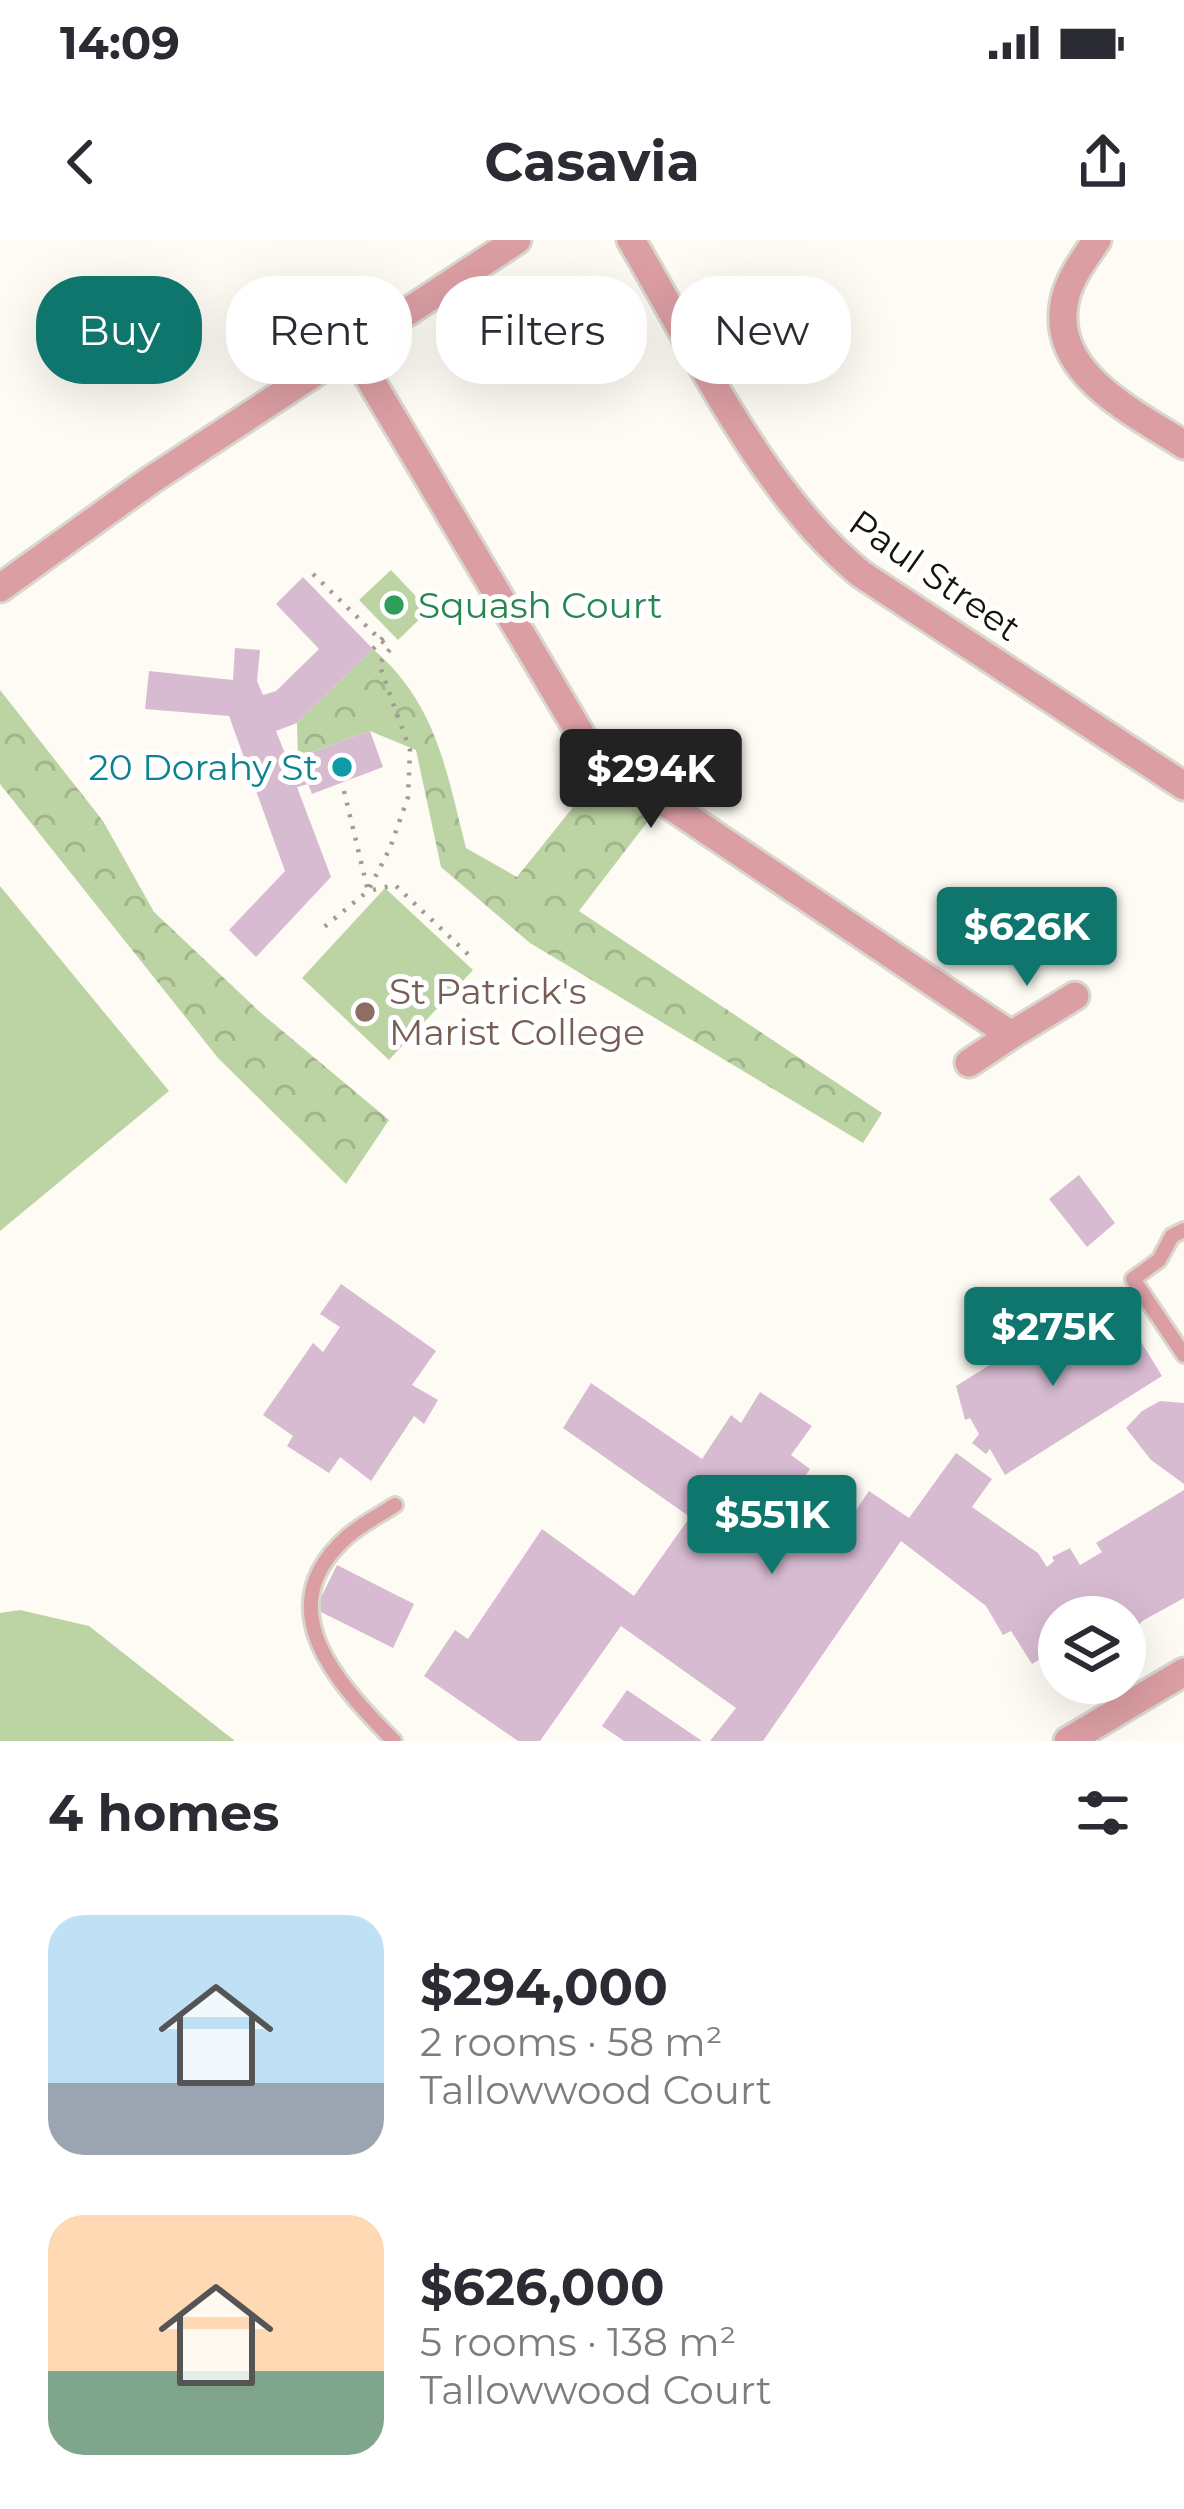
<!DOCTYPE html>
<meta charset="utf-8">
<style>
:root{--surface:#fff;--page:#f7f7f7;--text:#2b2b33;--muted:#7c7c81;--accent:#0f766e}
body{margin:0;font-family:Montserrat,sans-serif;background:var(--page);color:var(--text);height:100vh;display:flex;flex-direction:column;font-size:45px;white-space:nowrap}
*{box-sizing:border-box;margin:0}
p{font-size:39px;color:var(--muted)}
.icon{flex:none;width:66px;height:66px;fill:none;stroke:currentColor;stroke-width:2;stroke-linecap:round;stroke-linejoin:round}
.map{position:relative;height:1501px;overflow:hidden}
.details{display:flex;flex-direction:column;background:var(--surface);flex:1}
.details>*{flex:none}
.hud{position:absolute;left:36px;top:36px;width:1113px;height:108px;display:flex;gap:24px}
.tools{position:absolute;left:1038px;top:1356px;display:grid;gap:24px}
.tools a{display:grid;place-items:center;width:108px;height:108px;border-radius:50%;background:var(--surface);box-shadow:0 12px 48px #0002;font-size:60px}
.price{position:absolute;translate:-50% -102px;padding:0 27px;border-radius:12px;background:var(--accent);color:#fff;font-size:39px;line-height:78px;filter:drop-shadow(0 3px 6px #0008)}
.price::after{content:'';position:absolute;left:50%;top:72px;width:36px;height:27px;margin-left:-18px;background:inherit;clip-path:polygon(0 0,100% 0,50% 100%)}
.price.on{background:#222;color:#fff}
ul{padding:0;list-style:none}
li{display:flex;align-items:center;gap:36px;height:300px;padding:0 48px}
li span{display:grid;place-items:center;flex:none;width:336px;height:240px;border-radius:36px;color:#555}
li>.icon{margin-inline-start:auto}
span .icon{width:144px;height:144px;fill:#fffc;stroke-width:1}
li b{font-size:51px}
h2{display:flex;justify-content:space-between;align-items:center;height:144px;padding:0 48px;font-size:51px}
.tag{padding:0 42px;border-radius:48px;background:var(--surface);box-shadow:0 12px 48px #0002;font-size:42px;line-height:108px}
.tag.on{background:var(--accent);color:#fff}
.status{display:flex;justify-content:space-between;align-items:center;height:84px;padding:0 60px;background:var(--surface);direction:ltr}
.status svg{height:33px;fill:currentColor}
header{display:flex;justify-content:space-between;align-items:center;height:156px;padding:0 48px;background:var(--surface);font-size:54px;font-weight:700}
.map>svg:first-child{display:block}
.forest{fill:url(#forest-crowns)}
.pitch{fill:#bcd4a3}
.building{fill:#d7bbd1}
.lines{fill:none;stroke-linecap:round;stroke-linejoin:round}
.lane-casing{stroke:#d9d6ce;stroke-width:20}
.street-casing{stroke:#d9d6ce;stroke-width:33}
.path{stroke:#a09c94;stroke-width:4.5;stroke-dasharray:3 9;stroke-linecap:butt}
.lane{stroke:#db9ea3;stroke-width:14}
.street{stroke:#db9ea3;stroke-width:27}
.leisure-dot{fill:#2e9e5b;stroke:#fff;stroke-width:4.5}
.culture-dot{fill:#0f9aa8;stroke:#fff;stroke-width:4.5}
.education-dot{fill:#8d6e63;stroke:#fff;stroke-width:4.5}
.labels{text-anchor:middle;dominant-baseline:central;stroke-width:10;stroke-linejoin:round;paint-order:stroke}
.street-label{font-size:36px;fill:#171207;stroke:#fff}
.leisure-label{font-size:36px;fill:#27864d;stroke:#fff;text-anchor:start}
.culture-label{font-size:36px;fill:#0d838f;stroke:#fff;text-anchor:end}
.education-label{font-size:36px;fill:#785e54;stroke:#fff;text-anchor:start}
</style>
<div class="status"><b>14:09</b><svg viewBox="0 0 49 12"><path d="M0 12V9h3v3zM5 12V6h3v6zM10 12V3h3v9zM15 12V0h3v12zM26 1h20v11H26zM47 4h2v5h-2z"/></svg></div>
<header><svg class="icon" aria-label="back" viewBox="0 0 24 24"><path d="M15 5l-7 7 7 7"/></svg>Casavia<svg class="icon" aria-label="share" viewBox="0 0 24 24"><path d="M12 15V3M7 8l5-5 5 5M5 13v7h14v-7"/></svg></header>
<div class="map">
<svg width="1184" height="1501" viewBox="0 0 1184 1501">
<defs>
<pattern id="forest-crowns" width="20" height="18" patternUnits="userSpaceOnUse" patternTransform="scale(3)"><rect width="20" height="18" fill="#bcd4a3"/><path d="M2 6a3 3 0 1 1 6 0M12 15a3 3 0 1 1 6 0" fill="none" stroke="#a1b58b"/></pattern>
</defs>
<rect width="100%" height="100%" fill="#fefbf4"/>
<path class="forest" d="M373,409c64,55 73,121 93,199l51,29 82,-102 56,37 -76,99 303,202 -19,30 -333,-200 -89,-76 -25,-117 -46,-19 -72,26 -1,-34z
M0,450l103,131 51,91 107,101 128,107 -43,64 -128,-126 -218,-274z"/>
<path class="pitch" d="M391,330l38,40 -31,30 -39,-40z
M0,646l169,205 -169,140z
M385,648l88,82 -84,90 -87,-82z
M20,1370l69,16 146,115h-235v-128z"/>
<path class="building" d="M303,337l70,72 -76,74 -21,8 16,40 11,-3 -5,-11 72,-26 13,36 -71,27 -4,-10 -11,3 34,90 -75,80 -27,-27 56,-59 -56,-155 -84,-7 4,-38 84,9 2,-32 25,2 -3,31 6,14 13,-4 43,-42 -43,-45z
M1079,935l36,48 -28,24 -38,-48z
M341,1044l95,67 -24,34 26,15 -14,24 -10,-8 -43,65 -31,-24 -11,16 -42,-27 6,-10 -30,-21 50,-72 10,9 17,-25 -20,-13z
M1078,1070l7,34 42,-25 35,57 -157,99 -15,-26 -4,5 -14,-11 7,-9 -9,-16 -5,2 -9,-34z
M591,1143l111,76 29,-44 10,8 19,-31 52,34 -21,29 19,14 -22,32 51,34 30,-44 40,27 47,-65 36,26 -20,28 66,46 9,14 7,-6 -2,-4 18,-9 10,17 22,-13 -6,-9 88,-53v108l-40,22 -16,14 -3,-17h-66v31l-27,16 -21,-33 -8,4 -17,-29 -85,-65 -138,200h-53l26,-33 -115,-82 -81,115h-22l-94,-65 31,-46 13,9 74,-110 92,67 56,-79 -127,-89z
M1160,1161l24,2v81l-33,-24 -25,-32 16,-17z
M337,1325l77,39 -21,44 -78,-39z
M627,1450l75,51h-78l-22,-15z"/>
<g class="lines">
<g class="lane-casing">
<path id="lane" d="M1184,990l-12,6 -13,24 -26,19 51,76
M394,1501c-57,-58 -128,-133 -46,-205 14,-12 32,-21 47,-31"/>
</g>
<g class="street-casing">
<path id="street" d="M631,0c65,110 131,253 230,334l323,212
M1097,0c-12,18 -27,37 -32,59 -17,74 69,113 119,146
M352,109l235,396 23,20 401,270 -42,28
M0,348l151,-108 366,-240
M1011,795l64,-39
M1068,1501l116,-69"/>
</g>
<path class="path" d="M313,334l77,75 -11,15 31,86 -2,47 -18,51 -22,43 -45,37
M373,409l16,-18
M344,551l24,100 27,-6 76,72"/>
<use href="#lane" class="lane"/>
<use href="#street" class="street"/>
</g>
<circle class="leisure-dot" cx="394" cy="365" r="12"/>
<circle class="culture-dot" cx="342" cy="527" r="12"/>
<circle class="education-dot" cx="365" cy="772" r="12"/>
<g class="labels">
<g class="street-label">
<text transform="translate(935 335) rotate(35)">Paul Street</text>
</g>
<g class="leisure-label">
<text x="418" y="365">Squash Court</text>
</g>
<g class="culture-label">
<text x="318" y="527">20 Dorahy St</text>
</g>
<g class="education-label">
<text x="389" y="751">St Patrick's<tspan x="389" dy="41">Marist College</tspan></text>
</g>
</g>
</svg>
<div class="tools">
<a><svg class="icon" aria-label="layers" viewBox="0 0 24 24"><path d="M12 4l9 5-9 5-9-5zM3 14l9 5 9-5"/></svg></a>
</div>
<b class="price on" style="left:651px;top:591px">$294K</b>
<b class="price" style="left:1027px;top:749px">$626K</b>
<b class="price" style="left:1053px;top:1149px">$275K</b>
<b class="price" style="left:772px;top:1337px">$551K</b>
<div class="hud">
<a class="tag on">Buy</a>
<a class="tag">Rent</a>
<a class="tag">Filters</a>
<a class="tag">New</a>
</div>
</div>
<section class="details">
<h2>4 homes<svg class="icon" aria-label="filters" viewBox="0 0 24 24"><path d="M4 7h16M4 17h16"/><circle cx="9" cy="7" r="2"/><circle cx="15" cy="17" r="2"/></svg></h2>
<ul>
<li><span style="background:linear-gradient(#bfe0f5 70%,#9aa5b1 0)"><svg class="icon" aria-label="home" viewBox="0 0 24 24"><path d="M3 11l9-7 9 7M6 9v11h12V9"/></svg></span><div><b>$294,000</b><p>2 rooms · 58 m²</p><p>Tallowwood Court</p></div></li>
<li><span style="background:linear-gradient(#ffd9b3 65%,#7fa58c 0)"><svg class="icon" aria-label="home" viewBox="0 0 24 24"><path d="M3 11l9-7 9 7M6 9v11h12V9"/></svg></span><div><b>$626,000</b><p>5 rooms · 138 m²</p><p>Tallowwood Court</p></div></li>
</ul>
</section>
